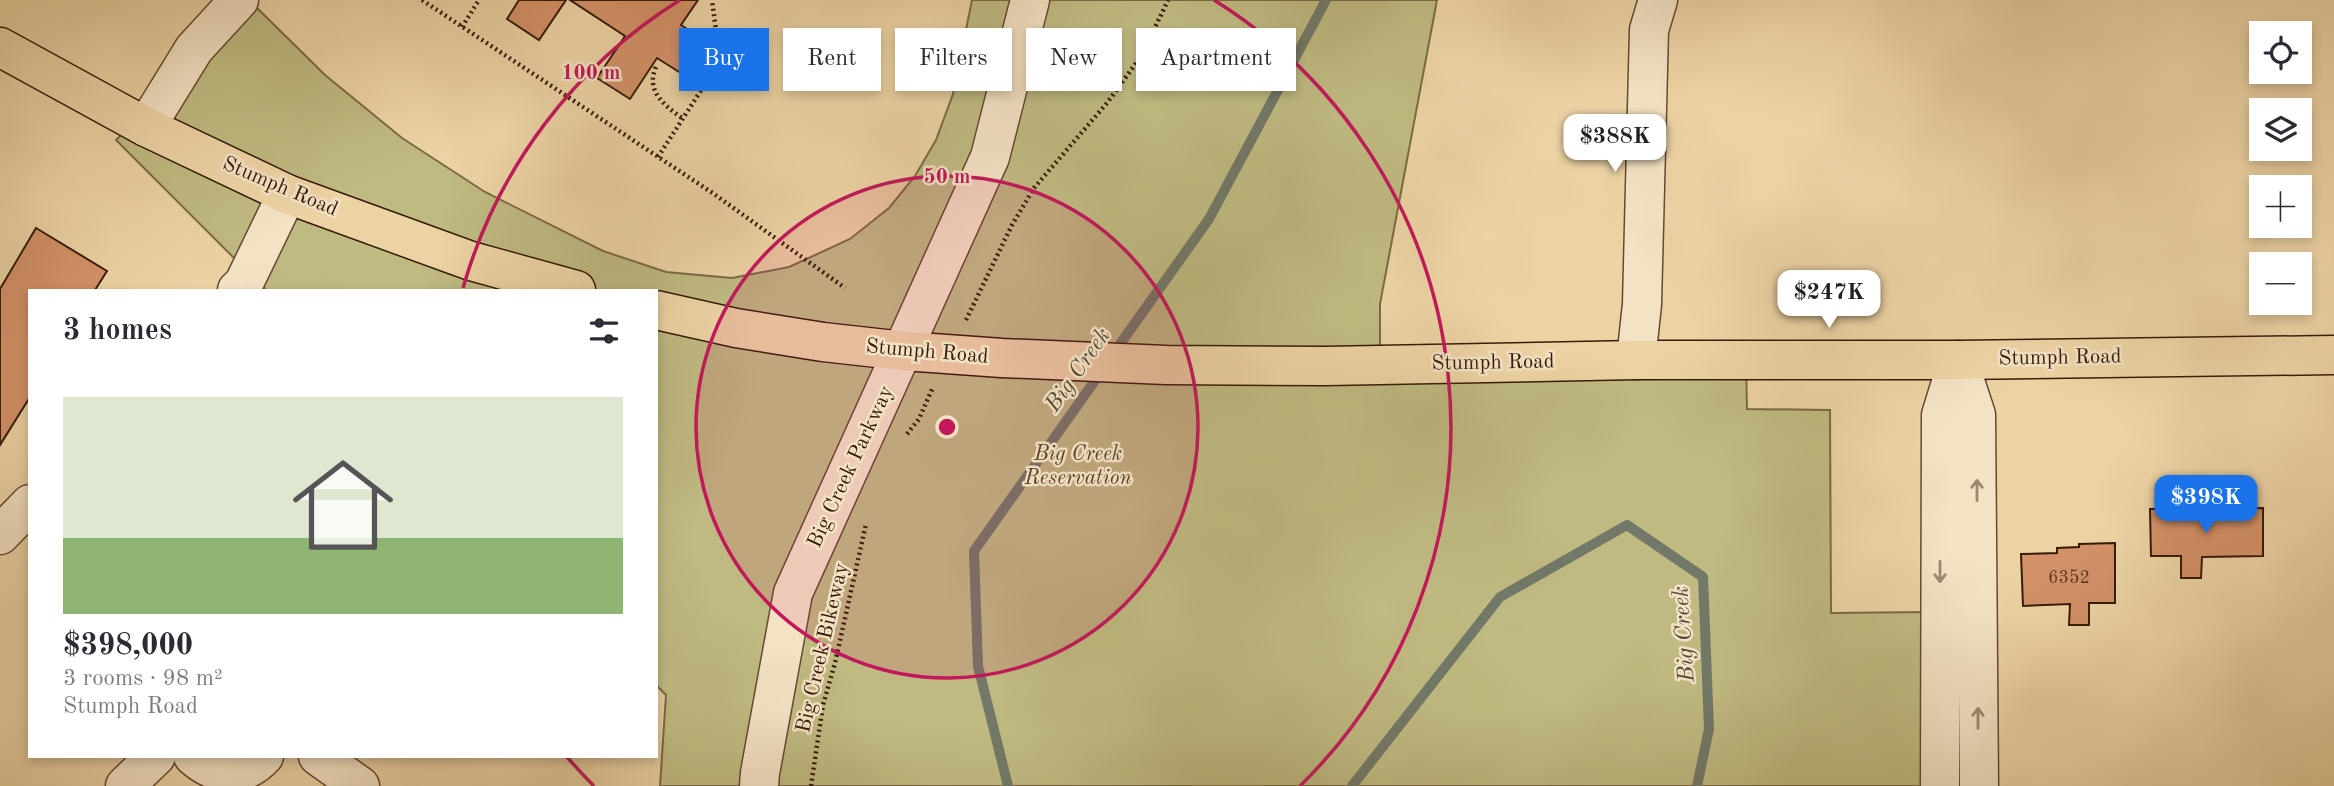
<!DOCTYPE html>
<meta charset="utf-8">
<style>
:root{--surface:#fff;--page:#f2f2f3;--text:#2b2b33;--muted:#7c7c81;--line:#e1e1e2;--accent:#1a73e8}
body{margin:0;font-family:"Old Standard TT",serif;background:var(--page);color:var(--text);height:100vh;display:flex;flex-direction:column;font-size:26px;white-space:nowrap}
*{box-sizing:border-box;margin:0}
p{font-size:23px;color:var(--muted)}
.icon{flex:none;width:38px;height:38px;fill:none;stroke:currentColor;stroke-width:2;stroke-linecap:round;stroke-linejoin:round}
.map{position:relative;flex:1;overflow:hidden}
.drawer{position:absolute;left:28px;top:289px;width:630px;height:469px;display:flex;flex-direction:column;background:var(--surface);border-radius:0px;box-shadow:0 4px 10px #0003}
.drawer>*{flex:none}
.top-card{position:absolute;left:679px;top:28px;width:665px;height:63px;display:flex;gap:14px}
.buttons{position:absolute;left:2249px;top:21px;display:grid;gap:14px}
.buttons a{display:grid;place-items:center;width:63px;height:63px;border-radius:0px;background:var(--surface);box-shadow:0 4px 10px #0003;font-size:35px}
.price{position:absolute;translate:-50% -60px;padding:0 16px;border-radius:14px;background:#fff;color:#222;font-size:23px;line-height:46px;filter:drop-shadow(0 2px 4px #0008)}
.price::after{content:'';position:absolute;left:50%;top:42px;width:21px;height:16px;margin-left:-10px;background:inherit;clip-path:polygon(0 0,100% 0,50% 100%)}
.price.current{background:var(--accent);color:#fff}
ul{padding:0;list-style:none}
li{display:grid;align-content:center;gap:14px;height:371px;padding:0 35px}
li+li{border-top:2px solid var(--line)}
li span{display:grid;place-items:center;height:217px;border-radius:0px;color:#555}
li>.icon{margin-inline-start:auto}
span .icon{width:126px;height:126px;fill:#fffc;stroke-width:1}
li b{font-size:30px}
h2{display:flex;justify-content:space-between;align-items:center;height:84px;padding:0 35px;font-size:30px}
.tag{padding:0 24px;border-radius:0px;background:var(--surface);box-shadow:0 4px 10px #0003;font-size:24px;line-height:63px}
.tag.current{background:var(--accent);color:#fff}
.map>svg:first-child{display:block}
.green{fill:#bfba81;stroke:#7b6a45;stroke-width:2}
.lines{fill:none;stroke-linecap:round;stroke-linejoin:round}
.stream{stroke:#727968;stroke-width:10}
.building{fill:#d39168;stroke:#371b09;stroke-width:2}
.minor-casing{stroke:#644930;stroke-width:41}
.major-casing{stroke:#371b09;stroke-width:41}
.path{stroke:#371b09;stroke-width:4.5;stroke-dasharray:2 3.5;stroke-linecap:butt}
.minor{stroke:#f3e2c4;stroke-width:38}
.major{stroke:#ecd3a4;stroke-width:38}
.oneway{stroke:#9e8870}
.ring{fill:none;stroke:#c2185b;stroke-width:3.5}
.labels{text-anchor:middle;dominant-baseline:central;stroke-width:5;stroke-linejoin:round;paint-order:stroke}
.number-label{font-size:18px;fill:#5e3821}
.street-label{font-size:21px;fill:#371b09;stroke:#f3e2c4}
.park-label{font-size:21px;font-style:italic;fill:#594327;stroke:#f3e2c4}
.water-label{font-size:23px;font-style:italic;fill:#544a39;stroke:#f3e2c4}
.centre{fill:#c2185b;stroke:#f3e2c4;stroke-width:3.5}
.ring-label{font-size:21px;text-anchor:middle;font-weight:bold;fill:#c2185b;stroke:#f3e2c4;stroke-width:5;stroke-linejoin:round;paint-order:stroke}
</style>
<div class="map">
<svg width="2334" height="786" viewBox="0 0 2334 786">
<rect width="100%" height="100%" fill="#ecd3a4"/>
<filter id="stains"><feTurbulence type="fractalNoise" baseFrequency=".00286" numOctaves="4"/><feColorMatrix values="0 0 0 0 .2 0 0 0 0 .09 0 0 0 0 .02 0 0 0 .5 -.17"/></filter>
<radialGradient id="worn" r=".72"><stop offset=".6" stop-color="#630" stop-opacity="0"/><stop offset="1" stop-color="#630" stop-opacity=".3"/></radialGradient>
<path class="green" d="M972,0h465l-57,304v61l366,-4 1,48 83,1 1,203 97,-1 -5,174h-1263l6,-91 -10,-10v-395h-390l-150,-150 138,-135 71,70 77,63 83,54 118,59 63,21 66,6 57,-11 61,-28 39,-31 26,-32 21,-36 17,-46z"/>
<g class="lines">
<path class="stream" d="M1113,354l96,-135 117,-219
M1008,786l-30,-120 -4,-115 127,-179
M1352,786l148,-189 127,-72 76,52 6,152 -12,57"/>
</g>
<path class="building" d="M519,0h47l-27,40 -32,-21z
M570,0h128l-17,25 28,18 -22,34 -30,-19 -27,41 -33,-21 28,-42z
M36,228l71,43 -12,19h-65v107l-30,48v-156z
M2263,508v48l-61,1 -1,21h-20v-22h-30l-1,-47z
M2115,543v60h-26v22h-20l1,-21 -47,2 -2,-52 36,-1v-5l22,-1v-3z"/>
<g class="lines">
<g class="minor-casing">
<path id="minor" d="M146,127l48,-78 45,-49
M237,290l7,-7 43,-89
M1636,360l6,-56 7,-274 9,-30
M1958,360l18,55 3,371
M0,535l30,-31
M193,756c22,20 50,23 71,0
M318,756l42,30
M125,786l31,-30
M759,786l1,-13 33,-180 197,-436 40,-157
M1940,786l1,-371 17,-55"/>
</g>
<g class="major-casing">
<path id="major" d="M0,47l146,80 141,67 184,67 105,29
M656,310l80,18 87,14 81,9 98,7 164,7 160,1 310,-6h322l376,-5"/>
</g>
<path class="path" d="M422,0l292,194 131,94
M462,27l17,-27
M656,67c-11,24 9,39 26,51
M697,70l12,9
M658,157l62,-96 -8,-61
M966,320l46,-95 22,-37 73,-85 35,-48 26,-55
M907,434l12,-15 14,-32
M811,786l12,-81 12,-42 31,-139"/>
<use href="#minor" class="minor"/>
<use href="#major" class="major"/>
</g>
<defs><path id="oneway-shaft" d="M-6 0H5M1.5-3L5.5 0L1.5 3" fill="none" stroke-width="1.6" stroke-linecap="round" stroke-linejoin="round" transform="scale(1.75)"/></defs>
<g class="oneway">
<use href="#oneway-shaft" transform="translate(1977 490) rotate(-90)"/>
<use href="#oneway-shaft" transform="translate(1940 572) rotate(90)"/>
<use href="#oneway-shaft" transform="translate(1978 718) rotate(-90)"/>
</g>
<circle cx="947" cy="427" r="251" fill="#c2185b" fill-opacity=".12"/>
<g class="ring">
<circle cx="947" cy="427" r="251"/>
<path d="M594 786A503 503 0 0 1 567 757M463 288A503 503 0 0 1 680 0M1214 0A503 503 0 0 1 1300 786"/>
</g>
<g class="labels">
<g class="number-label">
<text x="2069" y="578">6352</text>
</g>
<g class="street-label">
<text transform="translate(280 187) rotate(23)">Stumph Road</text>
<text transform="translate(927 352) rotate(5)">Stumph Road</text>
<text transform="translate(2060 358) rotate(-1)">Stumph Road</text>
<text transform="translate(1493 363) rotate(-1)">Stumph Road</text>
<text transform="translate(851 467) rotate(-65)">Big Creek Parkway</text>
<text transform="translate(823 648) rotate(-77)">Big Creek Bikeway</text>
</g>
<g class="park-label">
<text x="1078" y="454">Big Creek<tspan x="1078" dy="24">Reservation</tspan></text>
</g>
<g class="water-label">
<text transform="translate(1078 370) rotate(-55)">Big Creek</text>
<text transform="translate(1684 634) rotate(-94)">Big Creek</text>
</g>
</g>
<circle cx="947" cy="427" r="10" class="centre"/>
<g class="ring-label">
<text x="591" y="79">100 m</text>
<text x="947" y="183">50 m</text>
</g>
<rect width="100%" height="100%" filter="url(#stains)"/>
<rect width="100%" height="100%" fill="url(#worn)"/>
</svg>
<div class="buttons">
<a><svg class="icon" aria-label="locate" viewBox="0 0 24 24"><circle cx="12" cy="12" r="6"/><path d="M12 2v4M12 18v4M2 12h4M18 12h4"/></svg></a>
<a><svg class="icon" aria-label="layers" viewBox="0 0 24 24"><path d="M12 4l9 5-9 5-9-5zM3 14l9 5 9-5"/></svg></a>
<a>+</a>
<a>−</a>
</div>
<b class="price" style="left:1615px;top:174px">$388K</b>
<b class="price" style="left:1829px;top:330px">$247K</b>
<b class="price current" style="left:2206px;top:535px">$398K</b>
<div class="top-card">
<a class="tag current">Buy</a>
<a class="tag">Rent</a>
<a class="tag">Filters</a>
<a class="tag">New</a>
<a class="tag">Apartment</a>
</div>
<section class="drawer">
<h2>3 homes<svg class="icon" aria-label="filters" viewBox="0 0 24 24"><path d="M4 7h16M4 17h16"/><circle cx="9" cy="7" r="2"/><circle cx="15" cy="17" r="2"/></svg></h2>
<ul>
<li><span style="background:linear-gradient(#dfe7d0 65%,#8fb573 0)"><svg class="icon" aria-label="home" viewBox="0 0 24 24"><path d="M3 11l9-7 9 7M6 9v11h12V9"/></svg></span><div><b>$398,000</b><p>3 rooms · 98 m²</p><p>Stumph Road</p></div></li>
</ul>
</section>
</div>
